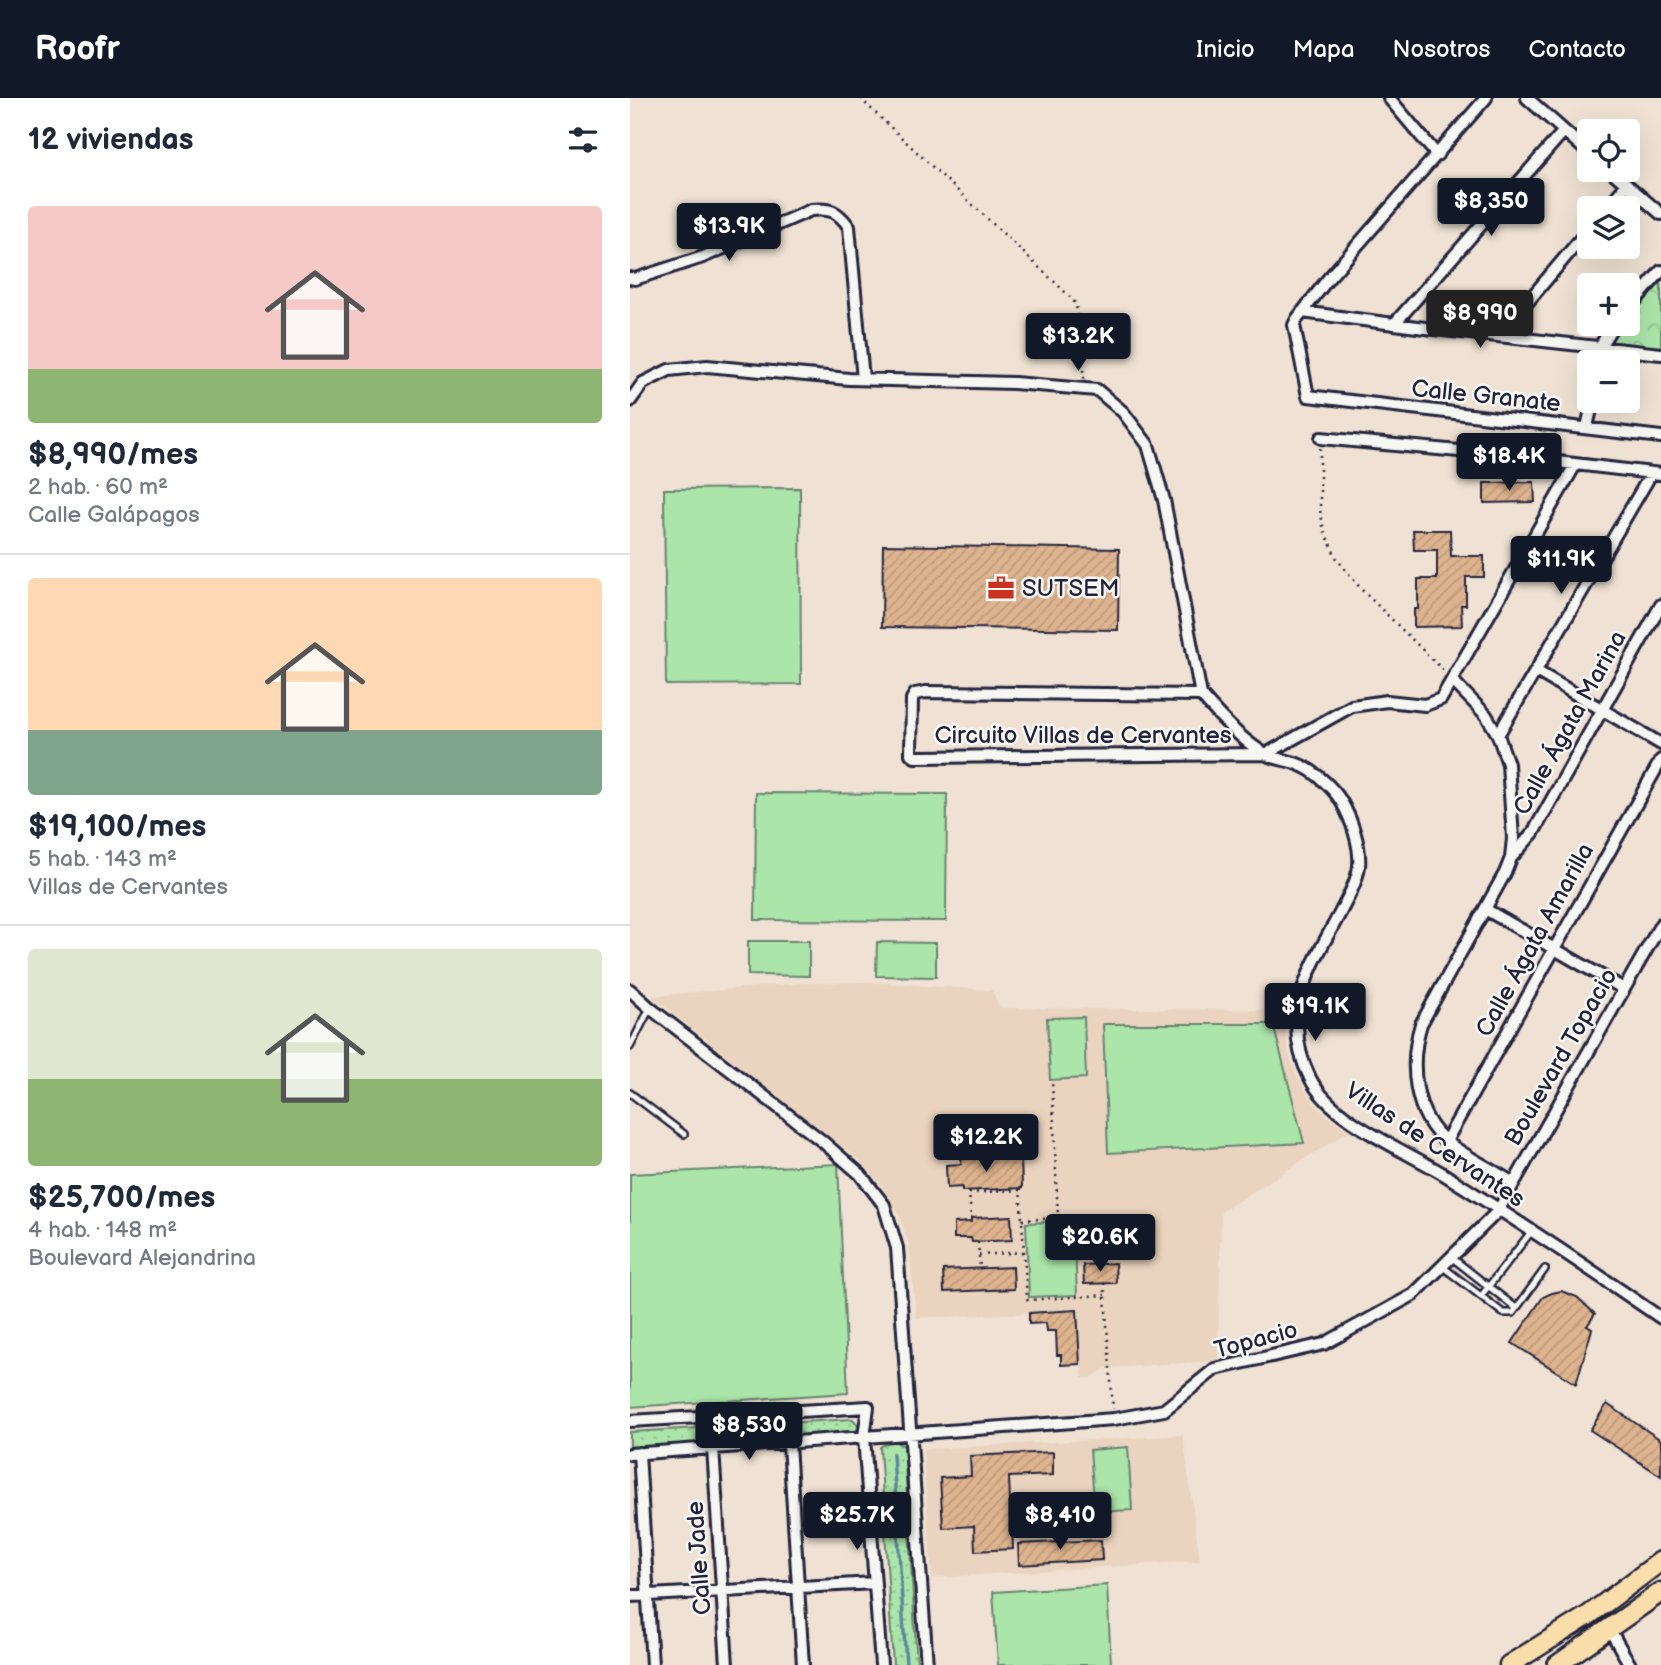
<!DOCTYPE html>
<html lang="es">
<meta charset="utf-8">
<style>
:root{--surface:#fff;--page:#f6f6f7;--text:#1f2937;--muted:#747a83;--line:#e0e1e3;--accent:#111827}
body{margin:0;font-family:"Balsamiq Sans",sans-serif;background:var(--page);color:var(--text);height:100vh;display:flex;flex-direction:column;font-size:26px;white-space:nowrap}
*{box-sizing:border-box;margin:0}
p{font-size:23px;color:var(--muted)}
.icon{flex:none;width:38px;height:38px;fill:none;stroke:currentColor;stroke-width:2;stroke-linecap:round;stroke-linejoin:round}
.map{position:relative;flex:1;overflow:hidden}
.panel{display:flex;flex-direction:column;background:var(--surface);width:630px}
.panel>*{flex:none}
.controls{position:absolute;left:947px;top:21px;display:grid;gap:14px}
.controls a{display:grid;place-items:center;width:63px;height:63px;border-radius:7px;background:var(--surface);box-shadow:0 7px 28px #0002;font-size:35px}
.price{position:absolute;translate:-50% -60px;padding:0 16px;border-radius:7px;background:var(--accent);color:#fff;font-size:23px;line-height:46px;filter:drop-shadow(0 2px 4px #0008)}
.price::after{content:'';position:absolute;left:50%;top:42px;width:21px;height:16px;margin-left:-10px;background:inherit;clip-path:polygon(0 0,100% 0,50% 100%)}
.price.selected{background:#222;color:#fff}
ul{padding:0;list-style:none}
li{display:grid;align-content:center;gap:14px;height:371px;padding:0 28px}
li+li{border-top:2px solid var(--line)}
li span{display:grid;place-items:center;height:217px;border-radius:7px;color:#555}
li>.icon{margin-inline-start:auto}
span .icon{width:126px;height:126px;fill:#fffc;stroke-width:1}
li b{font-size:30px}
h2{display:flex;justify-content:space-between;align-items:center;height:84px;padding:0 28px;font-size:30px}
header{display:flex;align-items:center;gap:42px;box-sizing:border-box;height:98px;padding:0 35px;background:var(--accent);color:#fff}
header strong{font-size:33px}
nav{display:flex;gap:38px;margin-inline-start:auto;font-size:24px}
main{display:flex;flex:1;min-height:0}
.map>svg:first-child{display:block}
.built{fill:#ead4bf}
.grass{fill:url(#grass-dots);stroke:#678472;stroke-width:2}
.forest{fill:url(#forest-crowns);stroke:#678472;stroke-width:2}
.pitch{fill:#ace5a9;stroke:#678472;stroke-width:2}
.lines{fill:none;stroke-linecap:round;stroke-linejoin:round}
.stream{stroke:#5d88a1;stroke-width:3.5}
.building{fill:url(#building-hatch);stroke:#22223b;stroke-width:2}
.lane-casing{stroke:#22223b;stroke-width:10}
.street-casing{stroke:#22223b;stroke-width:16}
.primary-casing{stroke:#22223b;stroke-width:23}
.path{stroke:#22223b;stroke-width:2.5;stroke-dasharray:2 5;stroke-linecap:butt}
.lane{stroke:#f6f6f2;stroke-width:5}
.street{stroke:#f6f6f2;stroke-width:10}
.primary{stroke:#f9deab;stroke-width:18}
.labels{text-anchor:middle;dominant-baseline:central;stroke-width:5;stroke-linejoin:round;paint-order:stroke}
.street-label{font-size:24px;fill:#22223b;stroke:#f6f6f2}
.poi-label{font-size:24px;fill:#22223b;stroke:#f6f6f2;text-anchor:start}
</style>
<header>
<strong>Roofr</strong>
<nav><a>Inicio</a><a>Mapa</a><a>Nosotros</a><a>Contacto</a></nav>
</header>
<main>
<section class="panel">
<h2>12 viviendas<svg class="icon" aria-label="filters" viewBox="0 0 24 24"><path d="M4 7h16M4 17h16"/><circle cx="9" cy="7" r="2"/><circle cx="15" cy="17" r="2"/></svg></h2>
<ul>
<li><span style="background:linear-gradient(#f6c9c9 75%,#8fb573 0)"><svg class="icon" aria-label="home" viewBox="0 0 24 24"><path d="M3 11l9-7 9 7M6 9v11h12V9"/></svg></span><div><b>$8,990/mes</b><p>2 hab. · 60 m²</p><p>Calle Galápagos</p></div></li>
<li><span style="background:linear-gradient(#ffd9b3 70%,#7fa58c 0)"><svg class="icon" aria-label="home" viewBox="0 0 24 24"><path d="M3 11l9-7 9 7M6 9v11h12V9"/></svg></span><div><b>$19,100/mes</b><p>5 hab. · 143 m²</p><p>Villas de Cervantes</p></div></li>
<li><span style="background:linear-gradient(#dfe7d0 60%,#8fb573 0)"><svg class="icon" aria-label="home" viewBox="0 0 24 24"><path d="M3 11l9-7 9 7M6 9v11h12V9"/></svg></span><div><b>$25,700/mes</b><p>4 hab. · 148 m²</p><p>Boulevard Alejandrina</p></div></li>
</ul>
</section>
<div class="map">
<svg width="1031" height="1567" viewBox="0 0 1031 1567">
<defs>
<pattern id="grass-dots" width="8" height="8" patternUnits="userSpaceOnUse" patternTransform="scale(1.75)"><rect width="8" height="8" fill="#ace5a9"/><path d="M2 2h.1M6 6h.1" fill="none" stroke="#94c492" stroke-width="1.8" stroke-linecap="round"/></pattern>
<pattern id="forest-crowns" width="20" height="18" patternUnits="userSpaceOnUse" patternTransform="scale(1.75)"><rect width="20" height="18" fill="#ace5a9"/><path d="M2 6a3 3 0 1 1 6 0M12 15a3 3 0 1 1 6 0" fill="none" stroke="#94c492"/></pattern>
<pattern id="building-hatch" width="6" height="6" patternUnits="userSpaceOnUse" patternTransform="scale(1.75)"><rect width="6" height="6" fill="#deb48f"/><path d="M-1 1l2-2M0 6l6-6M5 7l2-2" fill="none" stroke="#be9a7c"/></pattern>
</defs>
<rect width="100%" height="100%" fill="#efe2d4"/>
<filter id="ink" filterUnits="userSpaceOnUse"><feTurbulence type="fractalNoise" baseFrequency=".0143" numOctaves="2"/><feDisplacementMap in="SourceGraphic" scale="14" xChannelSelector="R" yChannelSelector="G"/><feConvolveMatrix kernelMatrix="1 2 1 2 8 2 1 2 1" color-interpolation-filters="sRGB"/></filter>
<g filter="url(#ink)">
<path class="built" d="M238,884l124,8 8,18 288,2 -3,23 4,20 7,21 14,24 16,17 23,16 -128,81 -3,149 -111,7 -16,10h-9l-5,-67 -161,7 -7,-73 -10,-30 -18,-31 -22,-24 -208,-164 150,-13z
M553,1337l17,126 -268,17 -9,-129z"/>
<path class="grass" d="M223,1321l6,7 -5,8 -224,13v-15z
M262,1342l12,6 13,219h-24l-13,-218z"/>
<path class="forest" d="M1031,184v66l-48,-5 -2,-5 13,-14h4v-4z"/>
<path class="pitch" d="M170,390l1,196 -135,1 -2,-196z
M126,695l191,1 -1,127 -191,-1z
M118,843h61v35l-61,-1z
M247,844l59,1v34l-60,-1z
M454,919l2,61 -36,2 -3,-62z
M473,926h170l31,119 -196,10z
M208,1066l10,229 -218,14v-233z
M444,1123l3,74 -48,2 -3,-74z
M498,1349l4,63 -37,2 -5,-62z
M477,1487l4,80h-113l-5,-73z"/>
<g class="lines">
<path class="stream" d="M263,1356l13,211"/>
</g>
<path class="building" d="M904,384l1,20 -51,1v-20z
M783,432h37l1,26h33v21h-18v28h-5l1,21 -48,1v-18h4v-30h19v-29h-23z
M253,447l236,4 -1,81 -236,-3z
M391,1058l1,32 -60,3v-4l-15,1 -1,-23 15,-1v-5z
M381,1118l1,24 -40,2 -1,-4h-17v-15l17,-1v-4z
M485,1165l1,20 -32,1 -1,-19z
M383,1169l1,22 -70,3 -1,-22z
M931,1193l16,6 18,17 -8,12 5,3 -16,55 -64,-41 31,-46 9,-4z
M447,1212l3,54 -19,1v-10h-4l-1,-24h-9l-1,-8 -17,1v-11z
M977,1306l54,36v36l-71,-46z
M423,1354v23l-44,2 1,23 71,-3 1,22 -70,4 1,26 -38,2 -1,-25 -31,2 -3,-50 31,-2 -1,-20z
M471,1442l1,20 -83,5 -1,-21z"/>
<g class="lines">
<g class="lane-casing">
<path id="lane" d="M0,949l20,-39
M0,995l54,41
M821,1159l65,51
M813,1169l60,46h10l32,-44
M851,1198l50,-64"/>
</g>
<g class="street-casing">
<path id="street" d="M759,0l48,57
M856,0l-158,181 -31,40 -3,6 14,71 353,41
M897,0l62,55
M980,72l51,44
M977,110l20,-24
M0,180l5,1 68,-22 108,-47c19,-2 27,1 38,17l14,152
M998,211l33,-38
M672,214l123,16 236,26
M765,225l168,-191
M869,238l90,-107
M967,264l2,-14 15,-24
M0,303l13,-18 26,-13 38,-4 142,13 165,4 83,7 26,22 25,33 16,55 37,195c17,20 42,47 66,60 11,5 24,5 35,11 14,6 31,22 39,35 10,17 20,45 18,65 -2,17 -13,35 -20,49 -30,55 -60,101 -29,163 21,43 95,72 135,97 73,46 145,94 216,143
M957,329l6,-26
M691,340l159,15 181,21
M906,573l125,73
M822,582l34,35 12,20 10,29 5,74 -2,20 -6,15 -84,151c-12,39 -8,92 27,119 20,15 44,26 65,40
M571,597l-275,-3 -11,2 -3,5 -1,55 4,3 351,-3 86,-48 35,-5 38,4 16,-6 134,-234
M868,637l153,-261
M881,760l22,-25 128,-228
M855,811l139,80
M0,892l20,18 172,133 38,33 24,31 13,43 30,417
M816,1043l215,-381
M0,1323l238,-14 -4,30 17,228
M159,1346l14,221
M83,1350l14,217
M9,1355l13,212
M0,1356l484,-35 50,-9 51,-41 109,-25 89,-49 85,-84 163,-287
M0,1498l245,-13
M980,1532l20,35"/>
</g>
<g class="primary-casing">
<path id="primary" d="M879,1567l80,-50 72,-54
M927,1567l104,-73"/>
</g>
<path class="path" d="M231,0l6,7 197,186 12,13 8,75
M690,350v62l4,20 13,29 24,30 83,82
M390,1090l7,112 78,-5
M339,1093l2,27
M339,1095l51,-3
M392,1122l36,-2 -6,-138
M348,1144l2,27
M349,1157l45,-3
M474,1185l9,126"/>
<use href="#lane" class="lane"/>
<use href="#street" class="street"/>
<use href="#primary" class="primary"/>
</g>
</g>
<defs>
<g id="office-bare" transform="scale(2.1)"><path d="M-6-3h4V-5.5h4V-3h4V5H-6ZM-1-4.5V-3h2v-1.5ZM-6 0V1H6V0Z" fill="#c8321e" stroke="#f6f6f2" stroke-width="2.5" paint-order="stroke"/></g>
</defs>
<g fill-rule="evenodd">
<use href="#office-bare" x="371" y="490"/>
</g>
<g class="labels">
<g class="street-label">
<text transform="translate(856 298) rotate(6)">Calle Granate</text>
<text transform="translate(940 625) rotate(-61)">Calle Ágata Marina</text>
<text x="453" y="637">Circuito Villas de Cervantes</text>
<text transform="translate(905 842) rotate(-61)">Calle Ágata Amarilla</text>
<text transform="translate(931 959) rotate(-60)">Boulevard Topacio</text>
<text transform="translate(805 1047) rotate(33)">Villas de Cervantes</text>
<text transform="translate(626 1242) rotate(-15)">Topacio</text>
<text transform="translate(69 1460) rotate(-94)">Calle Jade</text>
</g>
<g class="poi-label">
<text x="392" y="490">SUTSEM</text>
</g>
</g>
</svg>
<div class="controls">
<a><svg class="icon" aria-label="locate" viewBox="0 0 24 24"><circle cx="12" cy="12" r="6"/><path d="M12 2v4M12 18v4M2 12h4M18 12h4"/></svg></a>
<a><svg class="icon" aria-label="layers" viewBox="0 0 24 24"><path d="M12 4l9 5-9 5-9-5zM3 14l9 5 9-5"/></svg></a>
<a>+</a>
<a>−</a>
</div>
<b class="price" style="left:861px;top:140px">$8,350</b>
<b class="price" style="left:99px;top:165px">$13.9K</b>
<b class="price selected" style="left:850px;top:252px">$8,990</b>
<b class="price" style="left:448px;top:275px">$13.2K</b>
<b class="price" style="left:879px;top:395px">$18.4K</b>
<b class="price" style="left:931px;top:498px">$11.9K</b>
<b class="price" style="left:685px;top:945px">$19.1K</b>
<b class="price" style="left:356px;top:1076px">$12.2K</b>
<b class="price" style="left:470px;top:1176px">$20.6K</b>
<b class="price" style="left:119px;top:1364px">$8,530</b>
<b class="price" style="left:227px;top:1454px">$25.7K</b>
<b class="price" style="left:430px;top:1454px">$8,410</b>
</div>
</main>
